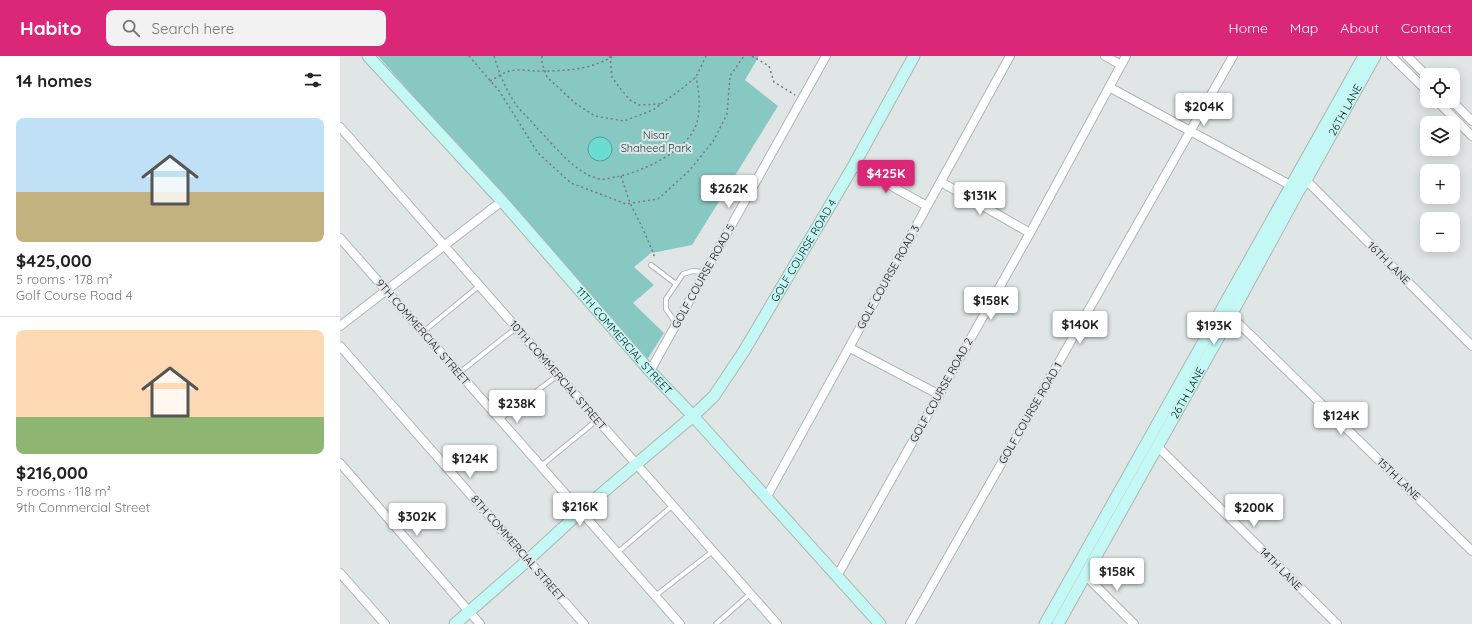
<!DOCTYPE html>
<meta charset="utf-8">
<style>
:root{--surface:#fff;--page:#f2f2f2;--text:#222;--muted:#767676;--line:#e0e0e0;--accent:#db2777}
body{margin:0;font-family:Quicksand,sans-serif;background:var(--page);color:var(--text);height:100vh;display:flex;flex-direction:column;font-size:15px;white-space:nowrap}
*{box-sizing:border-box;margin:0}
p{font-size:13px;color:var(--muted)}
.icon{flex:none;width:22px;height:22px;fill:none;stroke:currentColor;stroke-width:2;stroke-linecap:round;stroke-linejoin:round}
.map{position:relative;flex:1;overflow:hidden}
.side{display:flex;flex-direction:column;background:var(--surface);width:340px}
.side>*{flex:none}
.fabs{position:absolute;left:1080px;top:12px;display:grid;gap:8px}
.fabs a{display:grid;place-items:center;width:40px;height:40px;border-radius:8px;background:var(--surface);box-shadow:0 2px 10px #0003;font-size:20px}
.price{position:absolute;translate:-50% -34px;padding:0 9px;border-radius:4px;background:#fff;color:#222;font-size:13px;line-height:26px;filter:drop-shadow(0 1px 2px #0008)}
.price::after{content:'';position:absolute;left:50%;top:24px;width:12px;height:9px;margin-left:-6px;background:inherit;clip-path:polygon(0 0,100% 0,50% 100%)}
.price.current{background:var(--accent);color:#fff}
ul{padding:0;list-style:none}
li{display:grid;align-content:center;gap:8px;height:212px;padding:0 16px}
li+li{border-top:1px solid var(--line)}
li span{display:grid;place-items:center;height:124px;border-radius:8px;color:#555}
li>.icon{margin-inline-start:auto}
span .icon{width:72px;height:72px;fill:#fffc;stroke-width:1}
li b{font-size:17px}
h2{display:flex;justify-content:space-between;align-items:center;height:48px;padding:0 16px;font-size:17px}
header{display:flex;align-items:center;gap:24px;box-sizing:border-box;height:56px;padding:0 20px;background:var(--accent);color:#fff}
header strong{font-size:19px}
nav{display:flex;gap:22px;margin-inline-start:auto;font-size:14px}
.search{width:280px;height:36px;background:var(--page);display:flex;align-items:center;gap:10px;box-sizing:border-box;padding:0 14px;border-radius:8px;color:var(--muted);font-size:15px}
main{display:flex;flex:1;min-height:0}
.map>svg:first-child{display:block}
.green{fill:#87c9c2}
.water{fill:#6bdcd1;stroke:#51a099}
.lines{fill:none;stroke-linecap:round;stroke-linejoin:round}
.lane-casing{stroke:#afb5b4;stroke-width:6}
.street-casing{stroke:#afb5b4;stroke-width:10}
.secondary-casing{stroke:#afb5b4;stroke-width:13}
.path{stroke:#767a7a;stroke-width:1.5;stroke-dasharray:2 3;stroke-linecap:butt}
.lane{stroke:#fff;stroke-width:4}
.street{stroke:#fff;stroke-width:8}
.secondary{stroke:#c4f8f4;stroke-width:11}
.labels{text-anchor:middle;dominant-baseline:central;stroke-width:4;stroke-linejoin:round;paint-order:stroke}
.street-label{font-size:11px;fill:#131515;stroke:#e0e6e6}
.park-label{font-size:11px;fill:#104440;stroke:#e0e6e6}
</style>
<header>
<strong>Habito</strong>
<div class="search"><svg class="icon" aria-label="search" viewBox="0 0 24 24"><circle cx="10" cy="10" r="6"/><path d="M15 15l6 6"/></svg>Search here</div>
<nav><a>Home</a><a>Map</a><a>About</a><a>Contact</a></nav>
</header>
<main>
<section class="side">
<h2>14 homes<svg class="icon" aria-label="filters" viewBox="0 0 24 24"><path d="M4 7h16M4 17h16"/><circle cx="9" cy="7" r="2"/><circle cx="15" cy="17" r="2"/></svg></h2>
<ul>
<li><span style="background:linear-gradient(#bfe0f5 60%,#c2b280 0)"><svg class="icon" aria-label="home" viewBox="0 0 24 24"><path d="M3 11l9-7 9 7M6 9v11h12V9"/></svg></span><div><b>$425,000</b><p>5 rooms · 178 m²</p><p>Golf Course Road 4</p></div></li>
<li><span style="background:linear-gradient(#ffd9b3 70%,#8fb573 0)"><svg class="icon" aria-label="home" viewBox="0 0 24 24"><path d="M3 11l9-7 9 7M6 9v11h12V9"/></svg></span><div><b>$216,000</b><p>5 rooms · 118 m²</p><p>9th Commercial Street</p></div></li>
</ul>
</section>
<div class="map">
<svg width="1132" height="568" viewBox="0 0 1132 568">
<rect width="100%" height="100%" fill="#e0e6e6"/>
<path class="green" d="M38,0h381l-14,24 33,26 -86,139 -40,8 -3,-3 2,3 -17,14 20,18 -21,18 31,30 -17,27z"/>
<path class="water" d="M248 93a12 12 0 1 1 24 0a12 12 0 1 1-24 0Z"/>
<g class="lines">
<g class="lane-casing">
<path id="lane" d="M311,209l25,19
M336,267l-10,-14v-10l17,-25 10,-3 12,1
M83,276l56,-46
M119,317l57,-45
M160,363l58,-44
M201,410l56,-46
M277,497l55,-47
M315,540l58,-45
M376,568l34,-30"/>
</g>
<g class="street-casing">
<path id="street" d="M765,0l16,9
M1051,0l36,35
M1067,0l20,20
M769,31l181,98
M1097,45l35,35
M1112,45l20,20
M0,71l437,497
M514,109l73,41
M966,124l166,166
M601,126l89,51
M0,182l340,386
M887,256l245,239
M0,270l162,-125
M0,290l244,278
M510,292l88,46
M310,315l176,-315
M817,390l180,178
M0,407l140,161
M426,442l244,-442
M0,517l45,51
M745,519l49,49
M497,520l193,-343 96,-177
M570,568l323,-568"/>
</g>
<g class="secondary-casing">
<g id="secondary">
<path id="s1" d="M28,0l134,145 148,170 43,45 187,208"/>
<path id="s2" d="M115,568l73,-64 53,-49 112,-95 21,-20 30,-45 110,-186 60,-109"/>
<path d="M705,568l319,-568"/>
<path id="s3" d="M718,568l173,-309 67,-123 8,-12 69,-124"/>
</g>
</g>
<path class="path" d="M129,0l31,36 38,61 33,30 55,21 32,-5 31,-28 25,-31 13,-26 3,-38 14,-20
M154,0c5,17 12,35 23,50 5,7 14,14 20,22 17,17 38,46 63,51 4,1 10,-1 15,-2 26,-4 75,-27 82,-55 4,-15 2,-31 -1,-45
M202,0v7l5,14 28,26 20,13 29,5 29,-11 27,-20 16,-13 10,-21
M270,0l2,21 7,10 11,13 9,5 22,-1
M412,0l17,10 5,16 21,13
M150,25c6,-3 11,-7 17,-9 9,-4 21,-1 31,-1 26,0 53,-1 75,-15
M281,120l9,27 13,26 11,26 -1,4"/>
<use href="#lane" class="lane"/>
<use href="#street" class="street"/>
<use href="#secondary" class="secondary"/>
</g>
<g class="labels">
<g class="street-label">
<text stroke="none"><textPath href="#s3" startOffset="589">26TH LANE</textPath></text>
<text stroke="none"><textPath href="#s2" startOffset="516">GOLF COURSE ROAD 4</textPath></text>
<text transform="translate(1049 207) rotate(45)">16TH LANE</text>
<text transform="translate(363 220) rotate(-61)">GOLF COURSE ROAD 5</text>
<text transform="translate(548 221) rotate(-61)">GOLF COURSE ROAD 3</text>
<text transform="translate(83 276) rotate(49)">9TH COMMERCIAL STREET</text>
<text stroke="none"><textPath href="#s1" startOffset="383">11TH COMMERCIAL STREET</textPath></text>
<text transform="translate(218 319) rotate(49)">10TH COMMERCIAL STREET</text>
<text transform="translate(601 334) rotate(-61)">GOLF COURSE ROAD 2</text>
<text stroke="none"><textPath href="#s3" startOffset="265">26TH LANE</textPath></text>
<text transform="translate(690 357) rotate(-60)">GOLF COURSE ROAD 1</text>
<text transform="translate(1059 423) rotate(44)">15TH LANE</text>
<text transform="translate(178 492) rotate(49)">8TH COMMERCIAL STREET</text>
<text transform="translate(941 513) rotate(45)">14TH LANE</text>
</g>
<g class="park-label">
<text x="316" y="79">Nisar<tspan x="316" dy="13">Shaheed Park</tspan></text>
</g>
</g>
</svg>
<div class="fabs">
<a><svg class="icon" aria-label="locate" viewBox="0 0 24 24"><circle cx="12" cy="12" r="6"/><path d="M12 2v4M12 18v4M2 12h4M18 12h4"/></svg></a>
<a><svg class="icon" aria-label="layers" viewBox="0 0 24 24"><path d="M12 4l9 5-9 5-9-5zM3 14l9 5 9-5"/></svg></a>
<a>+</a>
<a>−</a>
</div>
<b class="price" style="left:864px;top:71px">$204K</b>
<b class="price current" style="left:546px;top:138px">$425K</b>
<b class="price" style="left:389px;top:153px">$262K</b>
<b class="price" style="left:640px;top:160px">$131K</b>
<b class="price" style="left:651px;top:265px">$158K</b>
<b class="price" style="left:740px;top:289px">$140K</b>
<b class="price" style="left:874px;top:290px">$193K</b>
<b class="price" style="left:177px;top:368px">$238K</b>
<b class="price" style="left:1001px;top:380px">$124K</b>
<b class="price" style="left:130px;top:423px">$124K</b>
<b class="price" style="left:240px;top:471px">$216K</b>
<b class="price" style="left:914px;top:472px">$200K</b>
<b class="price" style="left:77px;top:481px">$302K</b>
<b class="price" style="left:777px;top:536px">$158K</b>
</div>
</main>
